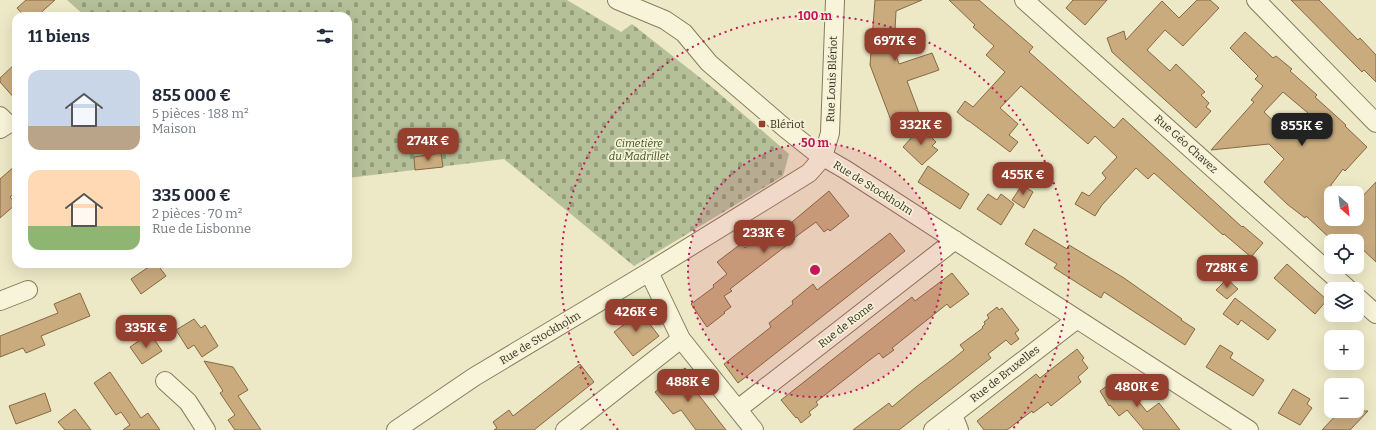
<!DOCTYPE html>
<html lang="fr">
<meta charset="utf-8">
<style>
:root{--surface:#fff;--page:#f6f6f7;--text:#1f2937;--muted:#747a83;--accent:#95402f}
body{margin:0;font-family:Bitter,serif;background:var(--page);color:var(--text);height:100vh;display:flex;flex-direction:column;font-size:15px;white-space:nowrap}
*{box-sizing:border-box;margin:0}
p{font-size:13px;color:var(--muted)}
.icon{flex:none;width:22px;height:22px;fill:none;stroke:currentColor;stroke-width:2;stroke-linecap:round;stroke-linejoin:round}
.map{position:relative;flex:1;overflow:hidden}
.drawer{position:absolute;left:12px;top:12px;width:340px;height:256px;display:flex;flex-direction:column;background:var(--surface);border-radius:12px;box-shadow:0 4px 16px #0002}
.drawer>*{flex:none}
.needle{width:26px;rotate:152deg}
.fabs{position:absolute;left:1324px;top:186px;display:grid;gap:8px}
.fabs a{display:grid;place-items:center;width:40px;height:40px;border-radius:8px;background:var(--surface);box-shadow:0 4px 16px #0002;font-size:20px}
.price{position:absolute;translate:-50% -34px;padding:0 9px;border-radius:8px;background:var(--accent);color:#fff;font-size:13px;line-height:26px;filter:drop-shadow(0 1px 2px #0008)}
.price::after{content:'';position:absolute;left:50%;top:24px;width:12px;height:9px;margin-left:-6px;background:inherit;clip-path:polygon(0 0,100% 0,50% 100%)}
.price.active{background:#222;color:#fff}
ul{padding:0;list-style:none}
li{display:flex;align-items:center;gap:12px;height:100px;padding:0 16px}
li span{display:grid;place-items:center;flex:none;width:112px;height:80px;border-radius:12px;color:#555}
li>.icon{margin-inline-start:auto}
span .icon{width:48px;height:48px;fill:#fffc;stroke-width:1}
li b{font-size:17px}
h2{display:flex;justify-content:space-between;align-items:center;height:48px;padding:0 16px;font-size:17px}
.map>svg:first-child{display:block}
.cemetery{fill:url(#cemetery-stones)}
.building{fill:#c9ab7e;stroke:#866943;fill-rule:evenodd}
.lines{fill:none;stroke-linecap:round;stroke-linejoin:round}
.minor-casing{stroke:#887b5d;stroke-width:20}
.minor{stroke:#f8f4da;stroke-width:18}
.ring{fill:none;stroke:#c2185b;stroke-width:2;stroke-dasharray:2 4}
.poi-dot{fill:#95402f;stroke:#f4f1d6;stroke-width:1.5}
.labels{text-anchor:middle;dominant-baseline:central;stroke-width:3.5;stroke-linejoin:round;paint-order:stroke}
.street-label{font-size:11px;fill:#383020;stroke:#f4f1d6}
.poi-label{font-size:11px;fill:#383020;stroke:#f4f1d6;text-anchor:start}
.park-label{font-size:11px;font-style:italic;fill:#415427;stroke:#f4f1d6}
.centre{fill:#c2185b;stroke:#f4f1d6;stroke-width:2}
.ring-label{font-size:12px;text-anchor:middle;font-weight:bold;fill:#c2185b;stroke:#f4f1d6;stroke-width:3.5;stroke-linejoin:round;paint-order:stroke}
</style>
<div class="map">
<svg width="1376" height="430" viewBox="0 0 1376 430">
<defs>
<pattern id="cemetery-stones" width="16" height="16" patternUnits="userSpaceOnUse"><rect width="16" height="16" fill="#b5c099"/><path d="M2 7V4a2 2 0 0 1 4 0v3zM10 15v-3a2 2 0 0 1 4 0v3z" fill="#949c7c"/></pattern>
</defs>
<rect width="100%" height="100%" fill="#ede8c6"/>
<path class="cemetery" d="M67,0h500l54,32 11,-8 81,64 76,66 -6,22 -149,90 -130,-107 -156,19v-162h-263z"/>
<path class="building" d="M26,0h29l-18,16h-13l-7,-8z
M875,0h47l-26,11 -2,39 5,14 33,-11 7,17 -32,11 12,32 -27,10 -22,-58z
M949,0h30l54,47 -4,5 85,76 9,-10 119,109 1,-1 20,17 -12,14 -27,-23 -1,1 -69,-62 -6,6 -12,-11 -34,37 -7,11 -20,-12 7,-12 7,4 17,-18 -4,-5 15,-16 -22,-21 -7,8 -67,-58 -21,22 18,16 -9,11 9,7 -8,10 -41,-31h-1l-11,-9 8,-11 8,6 32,-35 -19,-17 8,-9 -21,-19 2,-2z
M1073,0h34l-22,25 -19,-17z
M1197,0h13l9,8 -36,38 -18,-16 -18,20 23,21 6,-7 29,28 -4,3 8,8 -3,4 5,4 -15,17 -84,-76 -5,-14 17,-7 2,9 36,-39 17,17z
M1291,0h28l39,40 2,-2 16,17v27l-12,-12 -2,2z
M1245,32l28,26 3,-2 16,13 -2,2 27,24 -2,2 31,28 -1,1 22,21 -22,24 -2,-2 -12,16v34h26v-17l19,-20v80l-19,-18v-3h-24l-27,-25 -1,2 -18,-14 -23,-22 20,-23 -15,-15 -58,6 43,-48 -3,-2 12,-14 -8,-7 3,-3 -28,-28zM1283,92l25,21 -20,22 -24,-23z
M16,63v37l-16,-18v-4z
M923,125l2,6 11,11 -4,4 6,4 -16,15 -19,-18z
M441,153l2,14 -28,3 -1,-13z
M16,165v27l-6,5 6,7 -16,14v-39z
M928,166l41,28 -9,15 -42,-27z
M1022,185l11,7 -9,16 -12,-8z
M829,191l20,25 -19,15 -2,-2 -4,3 -8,-10 -22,16 1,1 -65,50 2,2 -8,5 7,11 -7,5 1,1 -18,14 -16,-23 23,-17 -1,-2 14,-11 -10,-12 25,-19 3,5 36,-27 5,6z
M988,194l9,6 4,-6 13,10 -13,21 -24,-16z
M1034,229l33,20 2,-4 55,33 58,41 -1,1 14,9 -10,16 -81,-53 -3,6 -47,-30 3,-4 -32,-20z
M890,233l15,18 -167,132 -14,-19 47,-37 -2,-4 24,-19 -1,-3 21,-17 4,6z
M153,264h4l9,12 -25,18 -10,-15z
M1287,264l40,36 -12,14 -41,-36z
M952,273l17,21 -19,14 -3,-4 -55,44 2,2 -11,8 -4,-5 -12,9 -51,40 2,3 -9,7 2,3 -10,8 -4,-6 -1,1 -15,-18 131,-103 3,4z
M1227,279l11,10 -11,10 -11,-9z
M80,293l10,23 -49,20 4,9 -19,8 -3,-5 -23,9v-21l58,-23 -4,-9z
M1235,298l41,32 -8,10 -27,-20 -3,5 -15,-11z
M997,307l2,3 3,-2 17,22 -4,3 4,6 -8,6 -5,-5 -18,14 3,4 -92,72h-46l36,-27 3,4 24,-20 37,-28 11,-9 -4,-5 23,-17 -1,-1 3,-3 -1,-2 5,-4 -2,-3z
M638,309l21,27 -26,20 -19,-24 16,-12 -2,-2z
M194,319l7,9 4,-3 13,21 -16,11 -8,-12 -6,4 -12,-19z
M150,333l12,18 -20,13 -12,-17z
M1220,345l13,8 -3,5 34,22 -11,16 -47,-29z
M1077,349l7,9 -2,2 6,8 -10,9 3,5 -30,24 -3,-4 -15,11 -1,-2 -25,19h-23l-7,-9 59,-47 4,4z
M204,361l29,6 15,23 -10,6 23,34h-26l-7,-10 7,-5 -15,-22 3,-2z
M580,364l14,18 -60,48h-40l3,-2 -4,-6 16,-12 4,6z
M685,368l7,8 -5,4 39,50h-30l-15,-20 -8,4 -18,-22z
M110,372l31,46 7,-5 12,17h-37l7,-5 -9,-13 -5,3 -22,-32z
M1119,377l28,35 12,-9 21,27h-36l-17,-20 -8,6 -9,-11 -1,1 -9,-15z
M1293,389l17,10 -3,5 5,4 -12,17 -22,-12z
M45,393l6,18 -35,13 -7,-18z
M75,409l16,21h-26l-7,-8z
M1340,411h28l-18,19h-28z"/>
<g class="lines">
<g class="minor-casing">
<path id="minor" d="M617,0l48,20 19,13 25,30 77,66 29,23 31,18 403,260
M1024,0l324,289
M1256,0l120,123
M0,116l8,8 -8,5
M649,272l32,67 73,91
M1357,297l19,17
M0,301l28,-11
M165,381l23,21 18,28
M738,409l217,-169
M953,415l6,15
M396,430l78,-53 175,-105 160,-99 14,-16 7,-24 5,-133
M565,430l116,-91
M933,430l144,-111"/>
</g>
<use href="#minor" class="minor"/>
</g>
<circle cx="815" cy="270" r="127" fill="#c2185b" fill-opacity=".12"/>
<g class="ring">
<circle cx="815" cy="270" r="127"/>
<path d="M618 430A254 254 0 1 1 1012 430"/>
</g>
<rect class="poi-dot" x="758" y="120" width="8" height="8" rx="2"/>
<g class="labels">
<g class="street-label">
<text transform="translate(832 79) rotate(-88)">Rue Louis Blériot</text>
<text transform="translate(1186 144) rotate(42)">Rue Géo Chavez</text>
<text transform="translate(873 188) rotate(32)">Rue de Stockholm</text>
<text transform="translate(846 325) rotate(-38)">Rue de Rome</text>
<text transform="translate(540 338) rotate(-31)">Rue de Stockholm</text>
<text transform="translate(1005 374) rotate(-38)">Rue de Bruxelles</text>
</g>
<g class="poi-label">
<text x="770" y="124">Blériot</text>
</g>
<g class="park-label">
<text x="639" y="143">Cimetière<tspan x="639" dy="13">du Madrillet</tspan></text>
</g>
</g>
<circle cx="815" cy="270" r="6" class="centre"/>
<g class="ring-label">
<text x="815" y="20">100 m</text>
<text x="815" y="147">50 m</text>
</g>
</svg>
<div class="fabs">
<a><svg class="needle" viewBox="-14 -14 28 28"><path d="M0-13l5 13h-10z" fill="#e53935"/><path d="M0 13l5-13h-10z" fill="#747a83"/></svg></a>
<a><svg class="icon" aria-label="locate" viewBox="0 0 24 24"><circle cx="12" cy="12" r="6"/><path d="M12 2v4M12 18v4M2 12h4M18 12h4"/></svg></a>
<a><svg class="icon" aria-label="layers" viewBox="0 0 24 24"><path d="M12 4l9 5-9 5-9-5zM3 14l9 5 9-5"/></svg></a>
<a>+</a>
<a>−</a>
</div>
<b class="price" style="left:895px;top:62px">697K €</b>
<b class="price" style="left:921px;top:146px">332K €</b>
<b class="price active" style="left:1302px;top:147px">855K €</b>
<b class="price" style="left:428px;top:162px">274K €</b>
<b class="price" style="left:1023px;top:196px">455K €</b>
<b class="price" style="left:764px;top:254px">233K €</b>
<b class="price" style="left:1227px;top:289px">728K €</b>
<b class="price" style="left:636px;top:333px">426K €</b>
<b class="price" style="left:146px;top:349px">335K €</b>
<b class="price" style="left:688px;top:403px">488K €</b>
<b class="price" style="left:1137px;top:408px">480K €</b>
<section class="drawer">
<h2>11 biens<svg class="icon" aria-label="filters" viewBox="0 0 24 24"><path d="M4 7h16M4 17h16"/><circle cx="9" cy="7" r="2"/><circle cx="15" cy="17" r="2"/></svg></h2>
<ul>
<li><span style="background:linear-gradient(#c9d6e8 70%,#b9a48a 0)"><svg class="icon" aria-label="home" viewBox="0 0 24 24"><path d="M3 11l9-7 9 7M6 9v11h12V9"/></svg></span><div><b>855 000 €</b><p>5 pièces · 188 m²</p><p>Maison</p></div></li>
<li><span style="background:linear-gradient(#ffd9b3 70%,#8fb573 0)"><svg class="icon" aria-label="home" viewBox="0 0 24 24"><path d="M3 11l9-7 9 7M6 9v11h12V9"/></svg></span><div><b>335 000 €</b><p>2 pièces · 70 m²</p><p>Rue de Lisbonne</p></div></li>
</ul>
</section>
</div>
